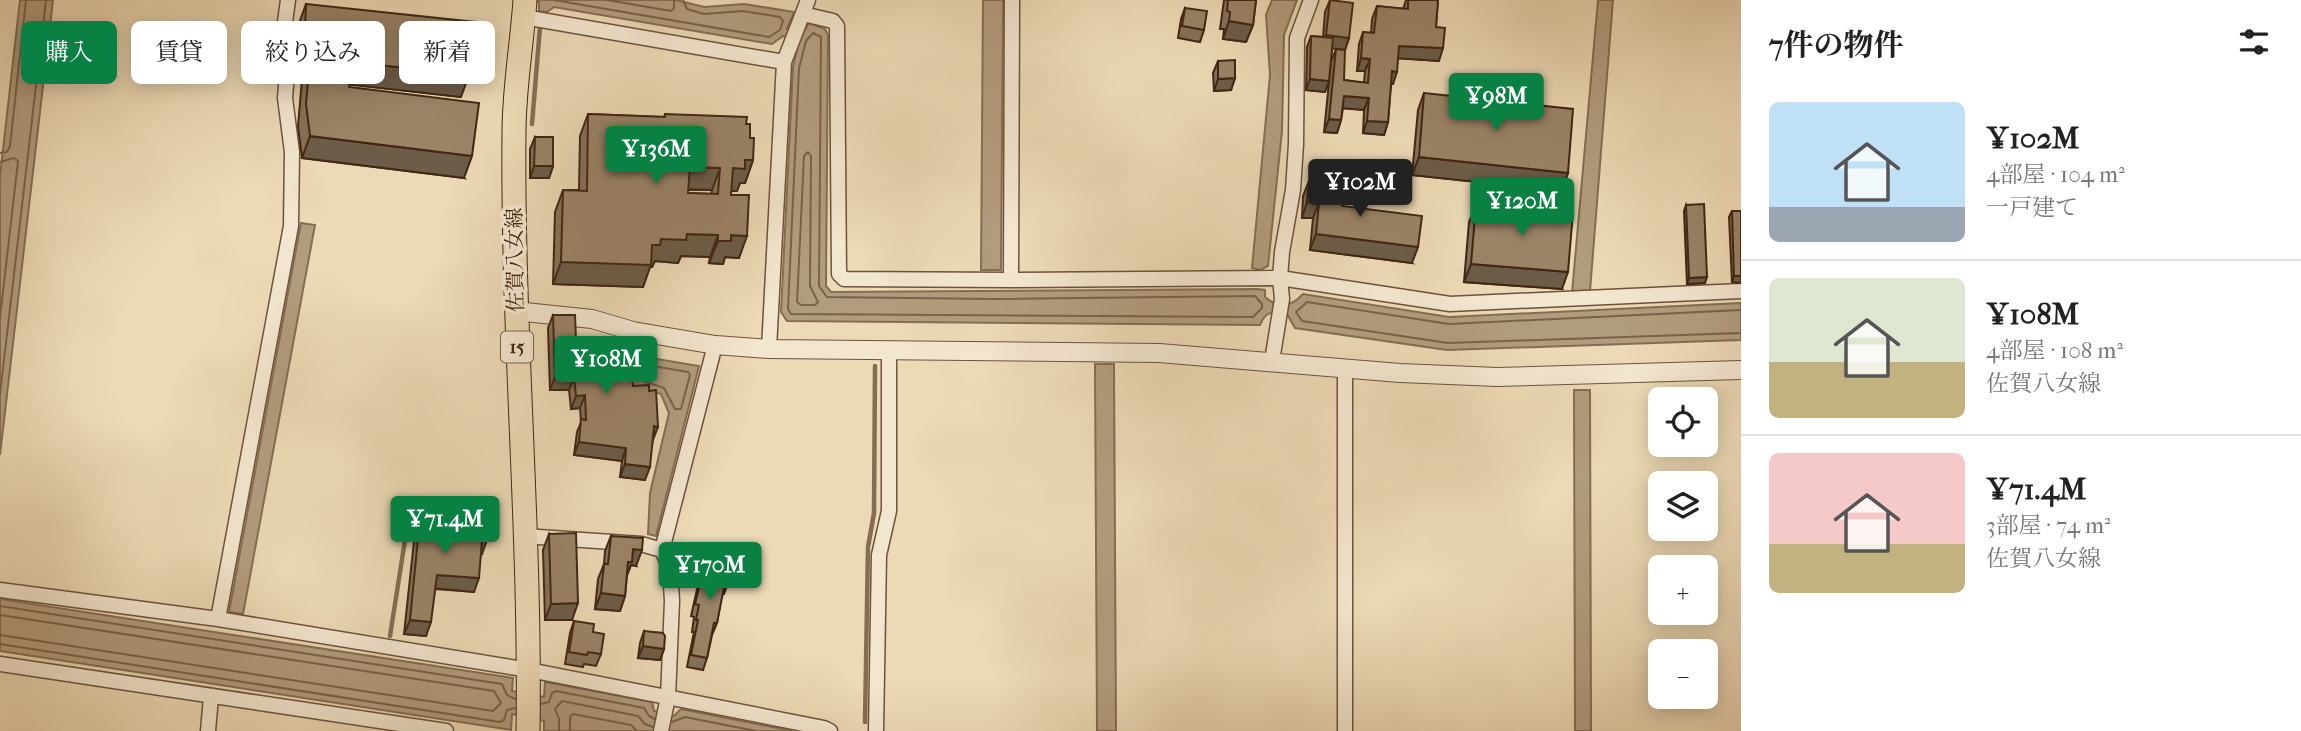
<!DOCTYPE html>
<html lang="ja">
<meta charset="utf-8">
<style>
:root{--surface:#fff;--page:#f2f2f2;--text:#222;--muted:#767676;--line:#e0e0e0;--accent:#0b8043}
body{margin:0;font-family:"IM FELL French Canon","Noto Serif JP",serif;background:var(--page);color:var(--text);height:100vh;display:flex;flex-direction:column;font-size:26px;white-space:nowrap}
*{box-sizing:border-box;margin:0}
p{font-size:23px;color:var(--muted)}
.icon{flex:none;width:38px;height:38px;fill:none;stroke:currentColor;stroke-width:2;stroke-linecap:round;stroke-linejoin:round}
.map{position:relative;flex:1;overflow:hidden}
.side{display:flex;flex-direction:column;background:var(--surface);width:560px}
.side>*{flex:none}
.top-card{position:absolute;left:21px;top:21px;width:665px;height:63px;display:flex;gap:14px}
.fabs{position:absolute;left:1648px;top:387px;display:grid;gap:14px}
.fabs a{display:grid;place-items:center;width:70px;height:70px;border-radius:10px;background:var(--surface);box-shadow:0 4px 18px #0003;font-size:35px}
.price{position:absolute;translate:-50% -60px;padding:0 16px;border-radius:7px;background:var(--accent);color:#fff;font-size:23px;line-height:46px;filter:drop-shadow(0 2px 4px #0008)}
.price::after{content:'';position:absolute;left:50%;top:42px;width:21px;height:16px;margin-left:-10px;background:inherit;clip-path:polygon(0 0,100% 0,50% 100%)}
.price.current{background:#222;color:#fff}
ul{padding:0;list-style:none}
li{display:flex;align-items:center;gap:21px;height:175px;padding:0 28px}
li+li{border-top:2px solid var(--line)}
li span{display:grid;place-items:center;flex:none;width:196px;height:140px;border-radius:10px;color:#555}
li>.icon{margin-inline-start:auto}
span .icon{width:84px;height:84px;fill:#fffc;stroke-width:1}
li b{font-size:30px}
h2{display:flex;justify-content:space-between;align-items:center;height:84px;padding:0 28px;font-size:30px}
.tag{padding:0 24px;border-radius:10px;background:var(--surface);box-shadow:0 4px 18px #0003;font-size:24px;line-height:63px}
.tag.current{background:var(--accent);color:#fff}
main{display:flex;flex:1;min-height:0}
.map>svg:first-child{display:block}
.water{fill:#b29c7e;stroke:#856d53;stroke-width:2}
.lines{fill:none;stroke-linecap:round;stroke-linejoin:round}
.shore{stroke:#7a6148;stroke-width:2}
.stream{stroke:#856d53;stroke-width:4.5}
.minor-casing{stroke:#6c533c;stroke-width:17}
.tertiary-casing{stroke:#6c533c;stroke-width:20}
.primary-casing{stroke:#412613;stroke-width:25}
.minor{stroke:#f3e6cf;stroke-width:14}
.tertiary{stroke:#f3e6cf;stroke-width:18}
.primary{stroke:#ecd9b5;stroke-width:23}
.wall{fill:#847159;stroke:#412613;stroke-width:2;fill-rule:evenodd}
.shaded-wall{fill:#6c5c48;stroke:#412613;stroke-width:2}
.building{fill:#9a8367;stroke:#412613;stroke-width:2;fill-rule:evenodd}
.labels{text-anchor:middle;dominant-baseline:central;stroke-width:7;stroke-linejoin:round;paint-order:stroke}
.shield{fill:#f3e6cf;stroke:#76604b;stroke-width:2}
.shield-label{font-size:19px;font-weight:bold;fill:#412613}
.street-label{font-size:21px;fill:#412613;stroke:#f3e6cf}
</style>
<main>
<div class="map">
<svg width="1741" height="731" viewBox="0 0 1741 731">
<rect width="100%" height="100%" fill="#ecd9b5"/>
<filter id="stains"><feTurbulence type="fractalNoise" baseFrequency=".00286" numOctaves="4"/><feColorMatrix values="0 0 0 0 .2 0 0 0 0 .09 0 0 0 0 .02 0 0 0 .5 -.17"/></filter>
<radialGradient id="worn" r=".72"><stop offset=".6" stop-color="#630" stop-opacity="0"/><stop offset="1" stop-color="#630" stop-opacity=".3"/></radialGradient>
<path class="water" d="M20,0h33l-53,455v-279z
M526,0h150l28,7 40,-3 50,8 -7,17 15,6 7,-12 16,6 3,6 -2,251 5,6 426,-3 8,1v7c14,12 26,10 38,-3l146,23 292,-14v37l-294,10 -152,-22 -8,-14c-14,-2 -21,-4 -27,11l-473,-4 -6,-9 12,-245 6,-25 -16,-6 -11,8 -218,-37 -7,5 -8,-1v-9z
M983,0h20l-2,270h-20z
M1272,0h25l-13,35 -2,96 -14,135 -8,4 -8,-2 18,-193 -4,-60z
M1598,0h15l-23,291 -18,2z
M301,223l14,2 -72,389 -14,-2z
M603,350l96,16 -43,170 -8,-2 2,-41 19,-80 -8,-19c-31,-10 -52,-8 -58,-44z
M1095,364h19l2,367h-19z
M1574,390h16l1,341h-16z
M0,599l513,79 -1,13 32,6 1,-15 107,20 2,9 20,5 7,-7 111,22h-248v-10l-32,-7 -1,16 -511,-79z"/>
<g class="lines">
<path class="shore" d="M554,0l215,37 11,-7 3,-9 -3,-4 -37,-6 -39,3 -17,-5 -4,-9
M607,0l64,11 3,-3v-8
M813,33l8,4 -2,249 8,11 165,2 263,-3 7,8v4l-9,9 -462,-3 -3,-5 11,-241 7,-27z
M808,152l3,4 -1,130 8,16 -3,3h-14l-4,-3 7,-146z
M0,153l7,-1 3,-6 16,-146
M0,162l14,-4 4,3 -18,157
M1741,310l-292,14 -142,-22 -11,10 6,9 146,22 293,-10
M621,374l-6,-9 3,-5 70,12 2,3 -9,34h-6l-11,-21 -30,-10
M0,394l46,-394
M0,606l502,78 5,11 8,4
M0,615l494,76 7,12 -8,8 -493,-76
M0,644l500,78 4,-2 3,-10 8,-2
M541,704l8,-2 3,-9 4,-2 88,17 5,8 6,3
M672,722l13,-5 71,14
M559,731v-12l-4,-10 7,-8 76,15 7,8 8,3
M570,731v-14l3,-3 58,11 6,6"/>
<path class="stream" d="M532,124l8,-97
M390,636l18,-115
M865,722l3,-175 6,-34 1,-147"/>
<g class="minor-casing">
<path id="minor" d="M1012,0l-1,280 269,-2 170,26 291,-13
M803,14l30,7 4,5 2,248 5,5 167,1
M524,17l260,45
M769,349l15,-287 24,-62
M1272,361l10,-62 -2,-21 2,-26 11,-62 3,-46 1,-106 14,-38
M1345,368v363
M524,536l117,8 21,6
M0,590l218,29 311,51 295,58 6,3
M218,619l73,-393 1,-74 -7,-54 3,-36 -3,-40 3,-22
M0,664l446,67
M208,731l3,-34
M661,731l7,-34 4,-96 -2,-33 -8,-18 53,-205
M876,731l3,-176 10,-44v-161"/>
</g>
<g class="tertiary-casing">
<path id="tertiary" d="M515,311l77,8 41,12 82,14 54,4 390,4 241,20 97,4 244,-7"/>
</g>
<g class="primary-casing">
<path id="primary" d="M525,0c-3,44 -11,88 -11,132 -2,200 17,399 14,599"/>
</g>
<use href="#minor" class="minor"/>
<use href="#tertiary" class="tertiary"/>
<use href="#primary" class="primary"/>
</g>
<path class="wall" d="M1224,0h32l-3,25 -7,17 -23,-3 1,-10h-4z
M1330,0l19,38 -4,12 -13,-2 -3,33 -4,11 -19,-2 1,-43 4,-11 12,1 2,-25z
M1406,0h32l-2,27 3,34 -41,-3 -5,26h-2l-3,38 -4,13 -21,-2 1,-23 -21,-2 -2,12 -4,13 -13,-1 7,-70 5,-13 8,31 20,3 1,-12h-8l2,-27 4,-12 8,1 1,-14 5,-13 26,3z
M306,4l155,93 -112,-13v3l115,91 -162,-20 -4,-32 4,-47h-6l2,-53z
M1185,8l19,22 -4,12 -22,-4 3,-19z
M1218,61l17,17 -4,12 -17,1 -1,-18z
M1424,93l144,80 -7,18 -149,-16 6,-65z
M588,114l76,3 1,-3 81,10 7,36 -8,23h-5l-3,8h-6v4l8,63 -14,-1 -2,7 -14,-1 1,-6 -29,-1 -3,7 -23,-2 -3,6h-2l-7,20 -90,-3 2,-72 8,-22h16l1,-54zM688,190h24l-1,4 -23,-1z
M535,137l18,29 -4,12h-19v-29z
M1309,181l33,25 70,57 -102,-13 3,-32h-11l1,-22z
M1476,205l86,84 -98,-7 5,-60z
M1686,205l19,78 -18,1 -3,-73z
M1732,211h9v72l-9,-1 -3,-65z
M553,315l55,61 14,3 11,7 20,54 -8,40 -25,-3 2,-16 -48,-6 3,-23 4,-10 -1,-14 -9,1 -2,-19h-19l-2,-62z
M467,507l15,47h-1l-7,38 -39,-3 -9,47 -22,-2 12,-112 5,-14 21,30 18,2 2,-19z
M549,534l23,86h-27l-2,-70z
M611,536l25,30 -5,-1 -4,10 -2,21 -5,15 -25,-2 3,-30 6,-15 1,-13z
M707,555l21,28 -4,11h-2l-5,29 -5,12 -5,23 -4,12 -16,-3 7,-35h-2l2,-15 -3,-1 11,-49z
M574,621l19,11 8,22 -5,12 -12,-2 -1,3 -18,-3 5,-31z
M644,631l20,18 -4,11 -22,-2 2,-15z"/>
<path class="shaded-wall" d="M1229,21l24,4 -7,17 -23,-3z
M1326,35l23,3 -4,12 -23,-3z
M1399,46l44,2 -4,13 -45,-3z
M304,56l6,1 -8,22h-6z
M1361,58l9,1 -5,12h-8z
M352,62l117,13 -8,22 -118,-13z
M1392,71l5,1 -4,12h-5z
M1235,78l-4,12 -17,1 4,-12z
M1310,79l19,2 -4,11 -19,-2z
M1344,96l25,2 -5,12 -24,-2z
M1329,119l12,1 -4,13 -13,-1z
M1367,121l21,1 -4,13 -21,-2z
M310,136l162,20 -8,22 -162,-20z
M1419,157l149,16 -7,18 -149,-16z
M745,160h8l-8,23h-5l-3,8h-12l8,-23z
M534,166h19l-4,12h-19z
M690,167l30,1 -8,22 -30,-1z
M1307,202l12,1 -6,15h-11z
M687,234l31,1 -8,22 -29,-1 -3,7 -23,-2 -3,6h-2l-7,20 -90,-3 8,-22 91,-17 9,-6z
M1316,234l102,13 -6,16 -102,-13z
M731,235l16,1 -8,22 -14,-1 -2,7 -14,-1 9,-22z
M1471,264l97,8 -6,17 -98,-7z
M1734,276h7v7l-9,-1z
M1707,277l-2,6 -18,1 2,-6z
M555,377h19l-5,13h-19z
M585,395l-5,13 -9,1 5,-13z
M654,426l4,1 -5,13z
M579,442l47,6 -4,13 -48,-6z
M625,464l25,3 -5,13 -25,-3z
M482,540h5l-5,14 -5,-1z
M633,549l9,1 -6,16 -5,-1 -5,13 -3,-1z
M437,575l42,3 -5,14 -42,-4z
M601,593l24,3 -5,15 -25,-2z
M578,603l-6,17h-27l6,-16z
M410,620l21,2 -5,14 -22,-2z
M643,646l21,3 -4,11 -22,-2z"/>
<path class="building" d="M1228,0h28l-3,25 -24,-4 1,-9 -3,-1z
M1330,0l23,3 -4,35 -23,-3z
M1408,0h30l-2,27 9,1 -2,20 -44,-2 -2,26 -5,-1 -4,51 -21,-1 2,-23 -25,-2 -3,24 -12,-1 7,-70 9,1 -1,30 24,3 2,-24 -9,-1 2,-26 11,1 3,-27 31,3z
M306,4l169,18 -6,53 -117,-13 -3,25 130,16 -7,53 -162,-20 -4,-32 4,-47 -6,-1z
M1185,8l22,3 -3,19 -22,-4z
M1311,36l22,2 -4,43 -19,-2z
M1235,60v18l-17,1v-18z
M1424,93l149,16 -5,64 -149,-16z
M588,114l77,3v-3l82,3 -1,7h4v14h4l-1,22h-8v9l-12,-1 -2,27h18l-2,41 -16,-1v6h-13v-6l-31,-1 -1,6 -25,-1 -1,6h-8l-1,20 -90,-3 2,-72 24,1zM690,167l30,1 -2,26 -30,-1z
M535,137h18v29h-19z
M1309,181l35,2 -2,23 80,10 -4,31 -102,-13 3,-31 -12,-1z
M1704,204l3,73 -18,1 -3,-73z
M1476,205l97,7 -5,60 -97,-8z
M1732,211h9v65h-7z
M553,315h22l1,26 28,-2 4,37h14v3h10l1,7 16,-1v6l7,-1 2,37 -4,-1 -4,41 -25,-3 1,-16 -47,-6 2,-23 5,1 -1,-25 -9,1 -2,-19h-19z
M467,507l23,2 -3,31h-5l-3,38 -42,-3 -6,47 -21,-2 11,-112 23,2 -2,28 22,2z
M576,533l2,70 -27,1 -2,-70z
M611,536l32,2 -1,12 -9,-1 -1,13h-4l-3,34 -24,-3 3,-29h4z
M707,555l25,5 -4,23 -3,-1 -8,41h-3l-7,35 -16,-3 7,-35h-2l3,-15 -4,-1z
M574,621l20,3 -1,8 11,2 -3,20 -13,-2 -1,3 -18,-3z
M644,631l19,2 2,3 -1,13 -21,-3z"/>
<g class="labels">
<rect class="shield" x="501" y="331.5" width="32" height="31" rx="5"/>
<g class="shield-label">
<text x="517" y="347">15</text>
</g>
<g class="street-label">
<text transform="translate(515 260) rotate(-91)">佐賀八女線</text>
</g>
</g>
<rect width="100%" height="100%" filter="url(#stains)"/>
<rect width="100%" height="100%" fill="url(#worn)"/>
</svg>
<div class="fabs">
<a><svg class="icon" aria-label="locate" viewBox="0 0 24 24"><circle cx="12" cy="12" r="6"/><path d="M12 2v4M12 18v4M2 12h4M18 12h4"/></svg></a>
<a><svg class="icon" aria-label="layers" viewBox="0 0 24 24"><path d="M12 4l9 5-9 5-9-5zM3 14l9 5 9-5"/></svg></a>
<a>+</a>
<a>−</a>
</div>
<b class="price" style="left:1496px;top:133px">¥98M</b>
<b class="price" style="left:656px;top:186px">¥136M</b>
<b class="price current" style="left:1360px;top:219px">¥102M</b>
<b class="price" style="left:1522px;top:238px">¥120M</b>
<b class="price" style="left:606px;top:396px">¥108M</b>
<b class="price" style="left:445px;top:556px">¥71.4M</b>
<b class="price" style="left:710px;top:602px">¥170M</b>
<div class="top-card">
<a class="tag current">購入</a>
<a class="tag">賃貸</a>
<a class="tag">絞り込み</a>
<a class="tag">新着</a>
</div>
</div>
<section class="side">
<h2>7件の物件<svg class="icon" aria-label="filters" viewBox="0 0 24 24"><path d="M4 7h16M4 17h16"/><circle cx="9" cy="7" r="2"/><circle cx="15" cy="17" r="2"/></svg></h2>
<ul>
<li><span style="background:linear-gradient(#bfe0f5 75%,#9aa5b1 0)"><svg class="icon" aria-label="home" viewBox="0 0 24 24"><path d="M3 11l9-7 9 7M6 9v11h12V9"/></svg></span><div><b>¥102M</b><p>4部屋 · 104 m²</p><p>一戸建て</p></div></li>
<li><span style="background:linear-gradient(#dfe7d0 60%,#c2b280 0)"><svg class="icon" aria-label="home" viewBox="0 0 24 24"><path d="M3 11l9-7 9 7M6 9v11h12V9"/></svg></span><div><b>¥108M</b><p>4部屋 · 108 m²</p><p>佐賀八女線</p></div></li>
<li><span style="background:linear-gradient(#f6c9c9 65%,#c2b280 0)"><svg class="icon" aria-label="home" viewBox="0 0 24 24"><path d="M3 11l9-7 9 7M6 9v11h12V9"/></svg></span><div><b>¥71.4M</b><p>3部屋 · 74 m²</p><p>佐賀八女線</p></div></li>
</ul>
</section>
</main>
